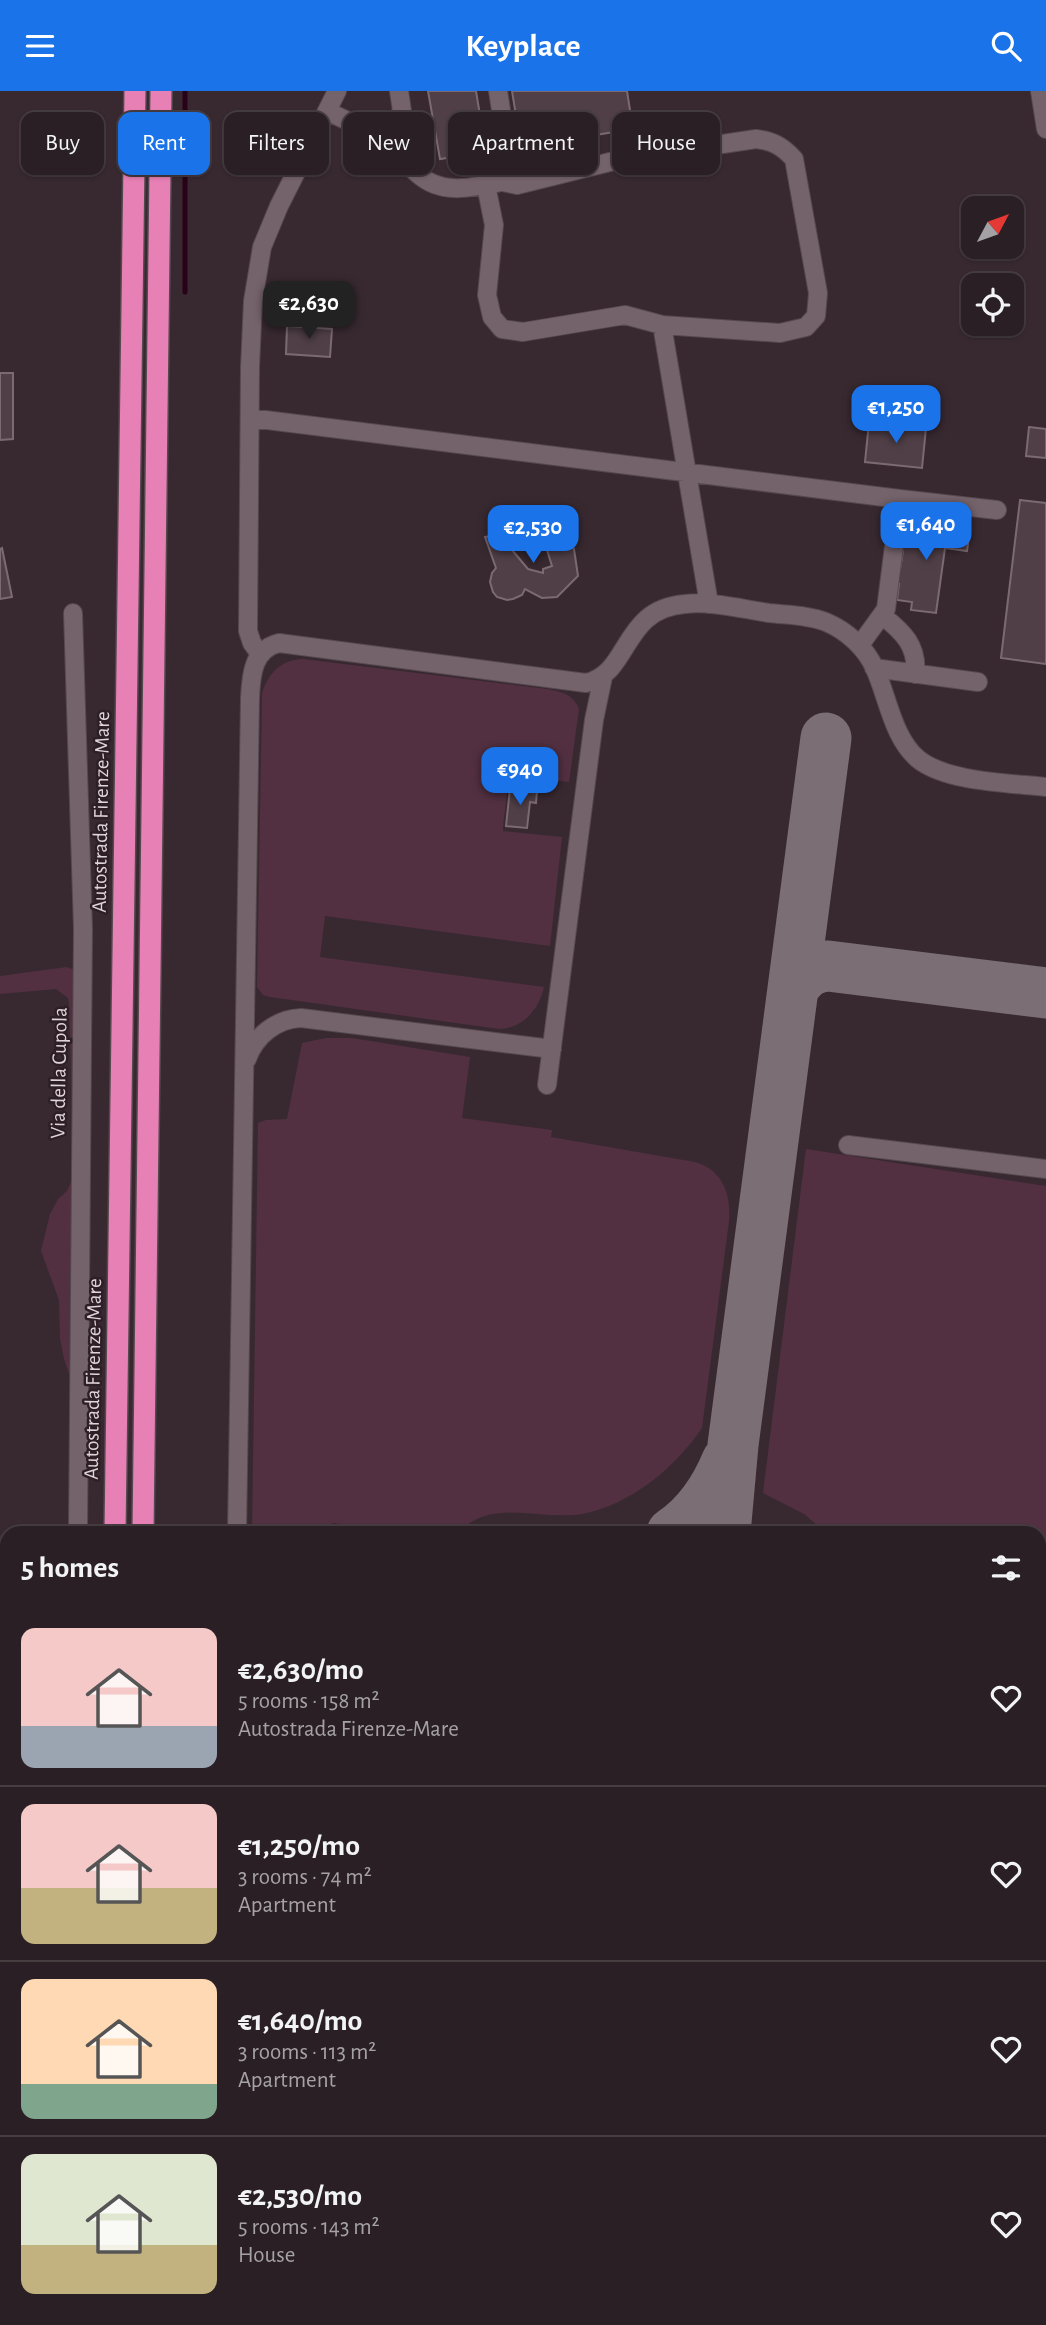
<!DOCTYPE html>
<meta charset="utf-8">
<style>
:root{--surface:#2a1f24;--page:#362c31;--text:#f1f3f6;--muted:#a5a2a6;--line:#463d41;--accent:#1a73e8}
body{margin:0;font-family:"Alegreya Sans",sans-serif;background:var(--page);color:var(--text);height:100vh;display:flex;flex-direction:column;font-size:26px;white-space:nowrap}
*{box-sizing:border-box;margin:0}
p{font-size:23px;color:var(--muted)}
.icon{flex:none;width:38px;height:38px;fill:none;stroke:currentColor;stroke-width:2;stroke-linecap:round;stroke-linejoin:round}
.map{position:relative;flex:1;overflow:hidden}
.drawer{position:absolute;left:0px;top:1435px;width:1046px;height:800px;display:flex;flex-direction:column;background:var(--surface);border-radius:21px 21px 0 0;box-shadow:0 2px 5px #0004,0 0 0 2px var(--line)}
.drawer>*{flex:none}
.top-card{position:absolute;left:21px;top:21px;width:1004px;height:63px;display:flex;gap:14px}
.needle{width:46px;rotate:49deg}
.fabs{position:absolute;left:961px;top:105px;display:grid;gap:14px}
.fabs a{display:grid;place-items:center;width:63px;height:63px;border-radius:14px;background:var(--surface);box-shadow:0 2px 5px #0004,0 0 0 2px var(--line);font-size:35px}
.price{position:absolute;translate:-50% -60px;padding:0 16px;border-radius:14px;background:var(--accent);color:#fff;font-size:23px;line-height:46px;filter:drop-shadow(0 2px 4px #0008)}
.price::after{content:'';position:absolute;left:50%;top:42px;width:21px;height:16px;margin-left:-10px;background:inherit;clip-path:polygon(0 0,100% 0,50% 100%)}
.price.active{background:#222;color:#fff}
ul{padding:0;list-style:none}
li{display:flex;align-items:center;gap:21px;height:175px;padding:0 21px}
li+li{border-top:2px solid var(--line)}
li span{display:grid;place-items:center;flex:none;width:196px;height:140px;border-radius:14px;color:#555}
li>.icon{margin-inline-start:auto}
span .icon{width:84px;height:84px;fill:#fffc;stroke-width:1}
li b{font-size:30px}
h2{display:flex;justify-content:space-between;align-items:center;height:84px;padding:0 21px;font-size:30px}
.tag{padding:0 24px;border-radius:14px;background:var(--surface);box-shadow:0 2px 5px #0004,0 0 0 2px var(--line);font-size:24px;line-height:63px}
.tag.active{background:var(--accent);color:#fff}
header{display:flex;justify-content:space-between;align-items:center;height:91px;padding:0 21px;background:var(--accent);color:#fff;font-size:32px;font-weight:700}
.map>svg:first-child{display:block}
.green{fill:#523041}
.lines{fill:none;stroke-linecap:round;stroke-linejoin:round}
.stream{stroke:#290219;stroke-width:5}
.taxiway{stroke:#7b6e74;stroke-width:51}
.runway{stroke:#7b6e74;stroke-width:126}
.building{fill:#503f47;stroke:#7c6a72;stroke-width:2}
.minor-casing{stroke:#55484e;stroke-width:20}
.highway-casing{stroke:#55484e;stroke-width:24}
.minor{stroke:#75636b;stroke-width:18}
.highway{stroke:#e780b5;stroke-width:21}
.labels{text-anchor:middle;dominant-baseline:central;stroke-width:5;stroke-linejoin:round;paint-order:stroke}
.street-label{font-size:21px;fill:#dfd5d9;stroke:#2e1f26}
</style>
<header><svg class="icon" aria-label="menu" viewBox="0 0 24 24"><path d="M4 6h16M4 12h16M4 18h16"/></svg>Keyplace<svg class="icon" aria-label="search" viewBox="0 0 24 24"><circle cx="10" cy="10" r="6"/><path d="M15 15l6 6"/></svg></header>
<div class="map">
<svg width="1046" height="2234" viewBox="0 0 1046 2234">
<rect width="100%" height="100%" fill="#382930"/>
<path class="green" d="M303,568l244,30c15,3 26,5 32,20l-10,73 -60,-6 -6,51v4l59,6 -12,109 -225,-30 -5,41 224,30c-5,22 -20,41 -45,42l-229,-32 -7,-2 -6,-8 5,-293c5,-20 20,-35 41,-35z
M67,876l7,3 2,8 2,79 -4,476h-5l4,-148 -9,-26 -4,-20 -1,-39 -18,-49 9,-37 8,-15 9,-8 7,-16 -5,-172 -1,-5 -12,-9 -56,5v-18z
M326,947h26l118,19 -8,61 90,12 -1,7 144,25c28,8 36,32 34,59l-27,207c-27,40 -72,77 -120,86 -42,7 -91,-17 -124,19h-39l-87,-10 -1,10h-79l6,-410 8,-3 21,-1 15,-76z
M806,1058l240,37v424l-6,-1v-76h-214l-22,-19 -41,-21z
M1040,1693l6,1v124l-6,3z
M1046,1908v143l-6,-1v-139z"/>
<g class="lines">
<path class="stream" d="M185,201v-201"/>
<path class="taxiway" d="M793,898c9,-14 18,-22 35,-23l218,27
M672,1442c27,-18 43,-43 55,-72
M725,1442l8,-88 93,-707
M1040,1865l6,-4
M1040,2123h6
M524,2228v6
M770,2234l10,-6"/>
<path class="runway" d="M1040,1604l6,1"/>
</g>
<path class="building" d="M428,0h48l10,61 -46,7z
M512,0h115l6,38 -112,18z
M287,235l45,3 -2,28 -44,-3z
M0,282h13v66l-13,1z
M869,331l57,6 -4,40 -57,-6z
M1029,336l17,2v29l-20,-2z
M1020,409l26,3v161l-45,-6z
M550,424l17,20 7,14 4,27 -21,21 -15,1 -17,-9 -3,6 -9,4 -6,1 -10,-3 -4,-5 -3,-10 2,-9 4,-5 -11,-31 22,-4 5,17 16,19 15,4v-4l9,-3 -5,-16 -15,-18z
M907,430l63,8 -3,22 -22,-3 -9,65 -25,-3 1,-8 -15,-2 2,-16h-5l2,-14h4l3,-19 -4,-1 1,-12 5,1z
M2,457l10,49 -12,2v-50z
M510,697l27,3 -1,12 -6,-1 -3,26 -21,-2z"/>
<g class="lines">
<g class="minor-casing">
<path id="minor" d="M399,0l3,20 -17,28c31,33 42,57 93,47 11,-2 22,-2 32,-9v-10l-12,-76
M1040,0l6,38
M327,20l58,28
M503,91l14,3 105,-26 134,-20c17,2 26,7 38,20l24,134 -2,23 -10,11 -26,6 -118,-8
M486,94l8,40 -7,70 5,22 10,12 21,3 102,-17 37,10 47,279
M250,327l650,81 -14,110 -26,36
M900,408l97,11
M73,522l10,316 -5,604
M883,525c20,16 35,30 32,58
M260,563l-8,-11 -4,-12 2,-264 3,-66 9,-54 17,-41 58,-115
M874,577l104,14
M247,968c8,-23 29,-40 54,-41l251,31
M547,994l47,-365 9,-43
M848,1054l198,24
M237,1442l13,-835c1,-23 3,-49 29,-55l307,40c45,-10 35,-74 99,-79 27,-3 57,5 84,9 18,2 40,2 57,9 21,9 40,26 49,47 13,29 18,69 43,90 28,23 92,24 128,28
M0,1634l7,-2
M196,2228v6
M359,2228l10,6
M290,2234v-6"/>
</g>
<g class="highway-casing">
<path id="highway" d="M115,1442l20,-1442
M143,1442l18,-1442
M107,2228v6
M132,2228v6"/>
</g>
<use href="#minor" class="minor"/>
<use href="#highway" class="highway"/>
</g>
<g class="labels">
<g class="street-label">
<text transform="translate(101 721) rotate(-89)">Autostrada Firenze-Mare</text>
<text transform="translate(59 982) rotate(-89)">Via della Cupola</text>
<text transform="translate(93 1288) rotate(-89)">Autostrada Firenze-Mare</text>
</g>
</g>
</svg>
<div class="fabs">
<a><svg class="needle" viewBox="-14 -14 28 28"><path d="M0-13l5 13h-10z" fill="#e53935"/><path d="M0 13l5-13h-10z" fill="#a5a2a6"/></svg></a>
<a><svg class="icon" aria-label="locate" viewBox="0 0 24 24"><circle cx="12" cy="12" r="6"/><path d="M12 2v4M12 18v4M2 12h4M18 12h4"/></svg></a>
</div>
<b class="price active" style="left:309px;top:250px">€2,630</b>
<b class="price" style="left:896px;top:354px">€1,250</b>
<b class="price" style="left:926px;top:471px">€1,640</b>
<b class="price" style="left:533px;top:474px">€2,530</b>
<b class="price" style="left:520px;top:716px">€940</b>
<div class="top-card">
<a class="tag">Buy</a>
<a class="tag active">Rent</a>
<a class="tag">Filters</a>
<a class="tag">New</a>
<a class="tag">Apartment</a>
<a class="tag">House</a>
</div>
<section class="drawer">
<h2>5 homes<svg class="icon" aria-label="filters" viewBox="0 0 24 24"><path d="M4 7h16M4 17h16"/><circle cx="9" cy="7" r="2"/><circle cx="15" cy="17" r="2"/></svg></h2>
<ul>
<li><span style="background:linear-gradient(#f6c9c9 70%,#9aa5b1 0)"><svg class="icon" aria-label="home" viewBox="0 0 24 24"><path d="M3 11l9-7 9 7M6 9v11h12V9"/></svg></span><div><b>€2,630/mo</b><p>5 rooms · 158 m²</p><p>Autostrada Firenze-Mare</p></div><svg class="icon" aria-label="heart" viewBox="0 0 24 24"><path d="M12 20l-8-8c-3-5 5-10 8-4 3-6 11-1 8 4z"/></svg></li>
<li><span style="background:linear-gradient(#f6c9c9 60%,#c2b280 0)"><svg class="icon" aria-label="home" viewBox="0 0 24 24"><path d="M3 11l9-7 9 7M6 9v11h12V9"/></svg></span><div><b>€1,250/mo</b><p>3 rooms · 74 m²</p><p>Apartment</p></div><svg class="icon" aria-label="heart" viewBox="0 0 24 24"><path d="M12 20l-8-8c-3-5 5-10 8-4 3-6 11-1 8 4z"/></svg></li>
<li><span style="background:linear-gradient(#ffd9b3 75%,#7fa58c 0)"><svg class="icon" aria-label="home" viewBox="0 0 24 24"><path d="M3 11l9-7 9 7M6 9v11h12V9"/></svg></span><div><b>€1,640/mo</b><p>3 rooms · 113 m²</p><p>Apartment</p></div><svg class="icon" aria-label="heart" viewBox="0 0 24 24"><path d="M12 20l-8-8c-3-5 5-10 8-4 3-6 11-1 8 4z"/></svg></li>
<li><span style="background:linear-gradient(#dfe7d0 65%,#c2b280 0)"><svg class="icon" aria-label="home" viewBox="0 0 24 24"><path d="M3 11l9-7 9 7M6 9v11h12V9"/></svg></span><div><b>€2,530/mo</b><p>5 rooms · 143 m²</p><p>House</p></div><svg class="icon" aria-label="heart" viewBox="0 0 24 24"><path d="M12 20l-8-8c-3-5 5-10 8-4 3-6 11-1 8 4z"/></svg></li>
</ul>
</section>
</div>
